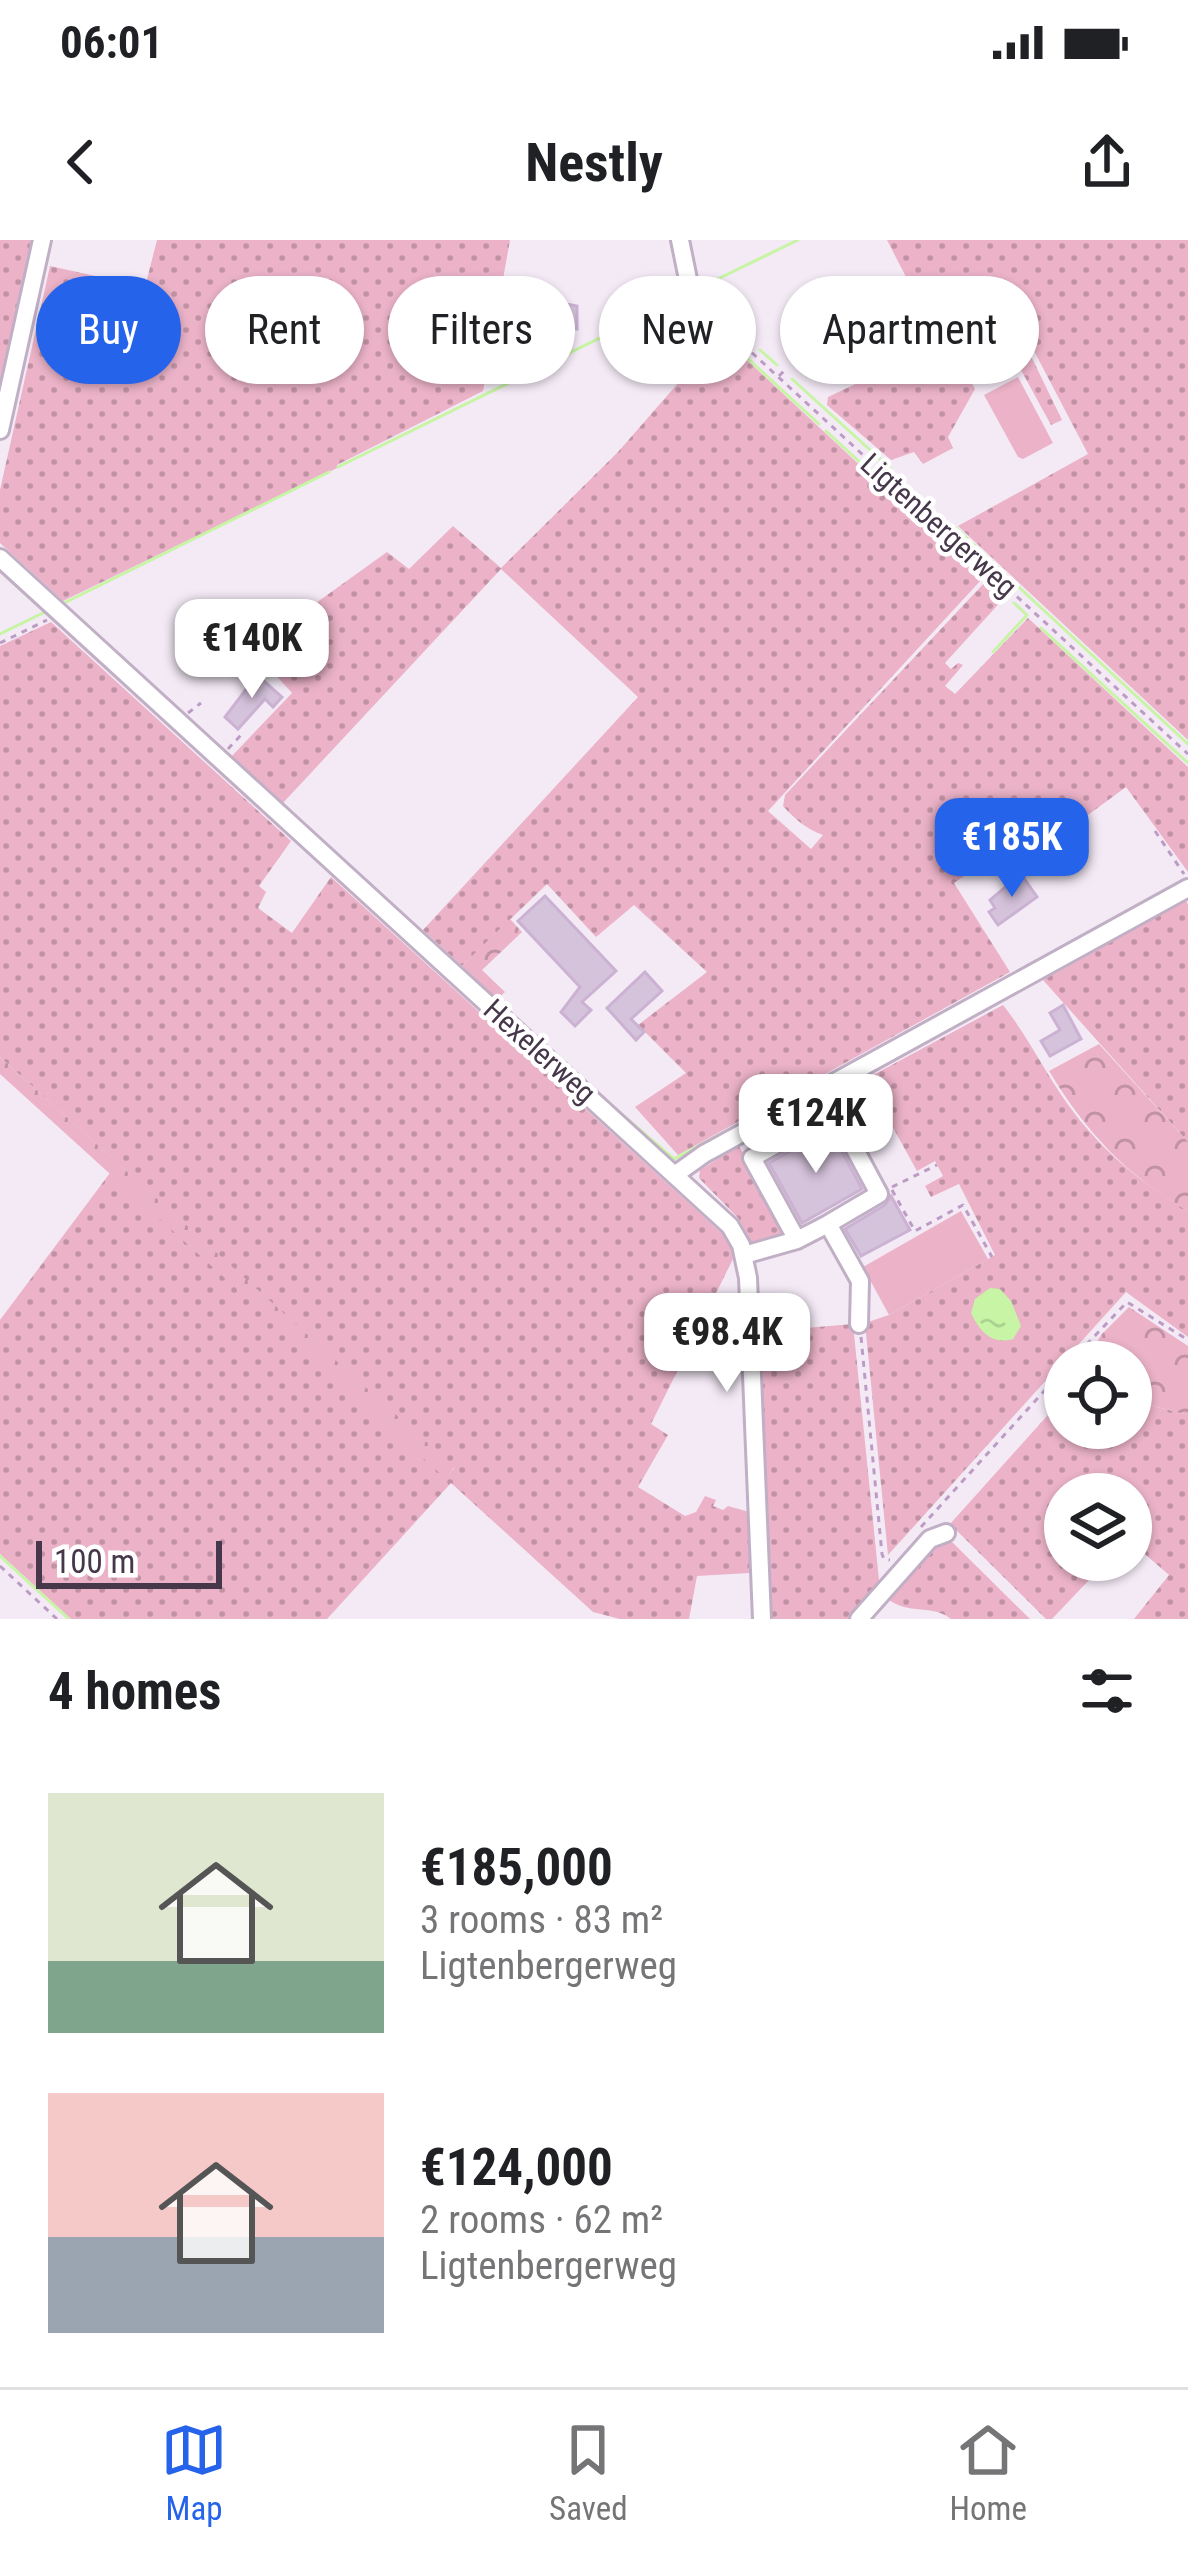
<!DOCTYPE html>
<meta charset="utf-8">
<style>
:root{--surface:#fff;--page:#f2f2f2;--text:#202124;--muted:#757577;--line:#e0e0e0;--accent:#2563eb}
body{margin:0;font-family:"Roboto Condensed",sans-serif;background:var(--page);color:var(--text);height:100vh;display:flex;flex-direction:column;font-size:45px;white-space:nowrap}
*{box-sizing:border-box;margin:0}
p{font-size:39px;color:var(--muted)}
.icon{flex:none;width:66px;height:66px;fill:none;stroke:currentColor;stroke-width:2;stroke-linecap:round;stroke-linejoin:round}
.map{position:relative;height:1379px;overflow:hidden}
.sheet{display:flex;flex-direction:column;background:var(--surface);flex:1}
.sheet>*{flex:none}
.top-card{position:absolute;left:36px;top:36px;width:1116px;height:108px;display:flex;gap:24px}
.tools{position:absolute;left:1044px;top:1101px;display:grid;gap:24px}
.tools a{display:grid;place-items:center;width:108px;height:108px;border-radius:50%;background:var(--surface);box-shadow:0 3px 9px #0004;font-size:60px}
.scale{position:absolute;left:36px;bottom:30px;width:186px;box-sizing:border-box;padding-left:12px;border:6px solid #46374a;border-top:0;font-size:33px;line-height:42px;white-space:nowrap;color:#46374a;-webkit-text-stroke:9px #fff;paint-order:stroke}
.price{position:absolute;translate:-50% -102px;padding:0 27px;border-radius:24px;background:#fff;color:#222;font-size:39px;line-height:78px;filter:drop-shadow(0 3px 6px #0008)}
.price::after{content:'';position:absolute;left:50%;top:72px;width:36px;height:27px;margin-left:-18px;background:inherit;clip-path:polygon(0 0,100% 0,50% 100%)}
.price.selected{background:var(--accent);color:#fff}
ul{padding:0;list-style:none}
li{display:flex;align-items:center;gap:36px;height:300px;padding:0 48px}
li span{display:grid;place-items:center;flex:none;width:336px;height:240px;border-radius:0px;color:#555}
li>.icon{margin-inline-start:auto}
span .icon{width:144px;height:144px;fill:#fffc;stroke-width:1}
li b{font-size:51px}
h2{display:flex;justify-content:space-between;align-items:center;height:144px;padding:0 48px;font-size:51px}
.pill{padding:0 42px;border-radius:54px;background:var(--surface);box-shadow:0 3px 9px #0004;font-size:42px;line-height:108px}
.pill.selected{background:var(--accent);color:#fff}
.status{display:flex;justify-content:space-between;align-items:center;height:84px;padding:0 60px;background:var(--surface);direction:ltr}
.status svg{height:33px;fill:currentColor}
header{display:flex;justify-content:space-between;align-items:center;height:156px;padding:0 48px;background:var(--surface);font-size:54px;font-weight:700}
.menu{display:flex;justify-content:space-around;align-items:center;height:168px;border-top:3px solid var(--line);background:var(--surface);font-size:33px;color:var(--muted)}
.menu a{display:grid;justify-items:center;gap:6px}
.menu .selected{color:var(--accent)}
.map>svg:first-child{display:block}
.grass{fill:url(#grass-dots)}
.forest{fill:url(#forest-crowns)}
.green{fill:#ebb2c8}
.water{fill:url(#water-ripples)}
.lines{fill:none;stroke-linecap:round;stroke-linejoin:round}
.stream{stroke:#c7f4a5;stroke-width:3}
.building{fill:#d5c2db;stroke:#cbb2d3;stroke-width:3}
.minor-casing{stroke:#c1afc5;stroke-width:22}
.path{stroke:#bc9cc4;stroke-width:3;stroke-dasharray:6 6;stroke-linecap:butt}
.minor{stroke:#fff;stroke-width:16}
.labels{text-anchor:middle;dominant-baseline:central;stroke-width:9;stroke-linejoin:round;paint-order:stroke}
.street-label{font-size:30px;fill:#46374a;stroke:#fff}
</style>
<div class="status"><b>06:01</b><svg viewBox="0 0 49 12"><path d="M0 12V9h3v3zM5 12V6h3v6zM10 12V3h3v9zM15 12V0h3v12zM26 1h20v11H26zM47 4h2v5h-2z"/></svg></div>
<header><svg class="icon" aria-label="back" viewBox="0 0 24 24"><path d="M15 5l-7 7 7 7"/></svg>Nestly<svg class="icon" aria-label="share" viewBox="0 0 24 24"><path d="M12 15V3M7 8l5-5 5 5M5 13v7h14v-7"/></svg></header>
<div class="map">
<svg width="1188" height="1379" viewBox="0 0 1188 1379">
<defs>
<pattern id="grass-dots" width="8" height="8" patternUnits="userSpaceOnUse" patternTransform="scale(3)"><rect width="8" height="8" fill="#ebb2c8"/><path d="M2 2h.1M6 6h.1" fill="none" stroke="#c092a4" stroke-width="1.8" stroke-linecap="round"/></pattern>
<pattern id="forest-crowns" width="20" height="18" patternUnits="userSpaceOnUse" patternTransform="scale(3)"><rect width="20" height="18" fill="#ebb2c8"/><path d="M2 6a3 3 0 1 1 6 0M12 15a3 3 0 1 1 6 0" fill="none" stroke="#c092a4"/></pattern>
<pattern id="water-ripples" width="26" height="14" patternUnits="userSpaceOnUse" patternTransform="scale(3)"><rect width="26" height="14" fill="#c7f4a5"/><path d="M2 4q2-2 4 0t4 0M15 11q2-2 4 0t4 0" fill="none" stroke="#acd290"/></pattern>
</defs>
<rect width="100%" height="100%" fill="#f4eaf6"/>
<path class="grass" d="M0,0h33l-33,148z
M157,0h353l-27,151 -146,74v3l-274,133 -63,-58v-53l50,-224 95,21z
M887,0h301v500l-230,-214 130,-72 -78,-149 -72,34z
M1006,73l5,2 51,105 -11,5 -48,-88 -44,23 16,29 -27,48 5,11 -30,16 -9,-12 -23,8 -64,-55 1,-8z
M720,95l262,244 -214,232 43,38 12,-14c-17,-6 -28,-16 -40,-29l2,-11 201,-214 18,17 -59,65 6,6 7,-6 5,2 -18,21 10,8 73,-76 160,149v105l-62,-85 -53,39 -17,-22 -40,32 -7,-8 -28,20 7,12 -34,23 56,89 -332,183 -43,-48 51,-34 -48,-48 69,-53 -73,-67 -38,32 -49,-53 -85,82 -39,-36 215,-233 -137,-128 -219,235 -51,-47 61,-64 -40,-44 135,-97 22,17 44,-43 48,42 117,-116z
M51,382l240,219 -32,45 7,6 -8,16 34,25 39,-56 396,361 8,17 -84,169 17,11 -30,52 47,29 11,-4 9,-16 11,4 -3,6 10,4 5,-4 21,6v61l-52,3 -8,43h-69l-27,-7 -142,-129 -124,136h-256l-71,-65v-234l110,-147 336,305 8,-10 -454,-411v-411z
M1186,660l2,5v237l-145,-162z
M1003,765c27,34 45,74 72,109 31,40 69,71 113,97v126l-62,-45 -238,263 -23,-232 24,-8 106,-60 -36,-71 -28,13 -6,-11 18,-10 -8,-15 -18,10 -36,-65 -27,17 -16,-29z
M739,906l43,79 -1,12 -28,8 -15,-27 -39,-40 1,-8z
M853,1084l26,256 5,1 -34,38h-81l-9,-287z
M1065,1156v32h66v-28l57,15v204h-54l35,-44 -38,-33v-48h-66v66h43l-56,59h-6l-96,-95z
M945,1299l5,1 80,79h-79c-18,-15 -44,-4 -63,-20z"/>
<path class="forest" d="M510,679l12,13 -40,38 23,22 -8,7 -35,-33z
M1099,804l89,98v69c-61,-35 -103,-80 -139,-140z
M0,817l454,410 -8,12 -446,-405z
M1129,1067l59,39v69l-57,-15v-38h-45l15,-27z"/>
<path class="green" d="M1018,137l35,66 -30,16 -5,-2 -34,-62z
M961,971l27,48 -99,56 -26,-48z"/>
<path class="water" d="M990,1048l10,1 11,12 10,25 -8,13c-21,6 -33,-7 -42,-26l4,-14z"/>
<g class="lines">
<path class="stream" d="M697,49l101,-49
M706,61l16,15
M700,75l21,19
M728,81l16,15
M735,107l84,77
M760,110l17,15
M792,139l99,90
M826,191l49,45
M338,227l345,-170
M886,246l21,20
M915,273l62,57
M956,288l45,42
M0,331l36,33
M1008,337l180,167
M986,338l2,3
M995,346l10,10
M62,364l267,-132
M56,381l45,42
M1041,388l147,135
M0,394l45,-22
M993,412l34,-37 -13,-12
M110,431l137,125
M256,564l37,34
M309,612l28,26
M346,646l90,82
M386,660l34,31
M427,697l39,36
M444,736l42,38
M538,799l35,31
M591,848l83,71 211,-114
M0,1316l69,63"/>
</g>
<path class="building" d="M518,55l59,11v23l-20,-3 3,-12 -44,-8z
M257,435l25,22 -9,10 -8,-8 -27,30 -13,-12z
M1021,634l16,23 -39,28 -9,-13 6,-4 -5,-8z
M545,656l71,75 -34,31 9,8 -16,16 -14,-14 19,-25 -62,-66z
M645,732l17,19 -31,28 13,13 -8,8 -29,-32z
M1063,765l18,34 -31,17 -9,-15 19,-11 -10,-17z
M830,889l32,60 -60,34 -33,-60z
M891,956l19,34 -49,26 -16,-27 40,-24z"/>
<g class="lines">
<g class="minor-casing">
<path id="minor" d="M680,0l11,54
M0,190l42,-190
M0,318l730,668 11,19 7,33 14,341
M676,934l28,-20 484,-266
M797,1000l-45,-82 83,-46 44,82 -51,30
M744,1015l53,-15 31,-16 32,57 -1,43
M859,1379l71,-80 16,-6"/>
</g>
<path class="path" d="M699,64l489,450
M779,136l8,-8
M1000,338l7,-8
M0,403l47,-23
M188,473l13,-10
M228,509l13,-14
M1155,591l29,43
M892,947l45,-22
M892,950l23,41 48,-26 29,52
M861,1097l21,217 2,5 6,1
M1070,1122l57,-60 61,38
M921,1287l144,-159
M0,1326l57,53"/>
<use href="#minor" class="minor"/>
</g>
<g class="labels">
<g class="street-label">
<text transform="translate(939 285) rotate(42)">Ligtenbergerweg</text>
<text transform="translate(540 811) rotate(42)">Hexelerweg</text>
</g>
</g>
</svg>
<div class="tools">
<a><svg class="icon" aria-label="locate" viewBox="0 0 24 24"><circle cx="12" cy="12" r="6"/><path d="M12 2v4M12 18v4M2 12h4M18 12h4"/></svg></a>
<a><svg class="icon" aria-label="layers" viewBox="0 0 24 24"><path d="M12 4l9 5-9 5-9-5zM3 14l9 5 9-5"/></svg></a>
</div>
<div class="scale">100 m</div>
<b class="price" style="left:252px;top:461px">€140K</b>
<b class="price selected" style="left:1012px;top:660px">€185K</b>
<b class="price" style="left:816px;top:936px">€124K</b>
<b class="price" style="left:727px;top:1155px">€98.4K</b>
<div class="top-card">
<a class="pill selected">Buy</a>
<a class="pill">Rent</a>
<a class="pill">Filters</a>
<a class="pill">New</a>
<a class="pill">Apartment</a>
</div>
</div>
<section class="sheet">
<h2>4 homes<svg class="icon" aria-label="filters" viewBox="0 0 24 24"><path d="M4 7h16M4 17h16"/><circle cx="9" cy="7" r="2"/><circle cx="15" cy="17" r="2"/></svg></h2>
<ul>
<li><span style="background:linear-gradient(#dfe7d0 70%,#7fa58c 0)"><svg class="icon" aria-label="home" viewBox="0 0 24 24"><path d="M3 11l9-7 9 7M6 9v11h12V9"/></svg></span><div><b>€185,000</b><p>3 rooms · 83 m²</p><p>Ligtenbergerweg</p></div></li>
<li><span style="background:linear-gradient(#f6c9c9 60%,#9aa5b1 0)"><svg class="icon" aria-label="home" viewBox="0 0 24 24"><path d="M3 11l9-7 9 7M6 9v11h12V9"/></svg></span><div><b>€124,000</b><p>2 rooms · 62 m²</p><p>Ligtenbergerweg</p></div></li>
</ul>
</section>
<nav class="menu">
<a class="selected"><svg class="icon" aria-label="map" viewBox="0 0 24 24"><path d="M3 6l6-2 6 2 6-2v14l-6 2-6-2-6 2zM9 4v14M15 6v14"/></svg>Map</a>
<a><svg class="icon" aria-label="saved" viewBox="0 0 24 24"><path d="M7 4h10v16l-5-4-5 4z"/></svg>Saved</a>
<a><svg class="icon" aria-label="home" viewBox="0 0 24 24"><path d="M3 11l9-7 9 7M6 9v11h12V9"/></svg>Home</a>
</nav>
